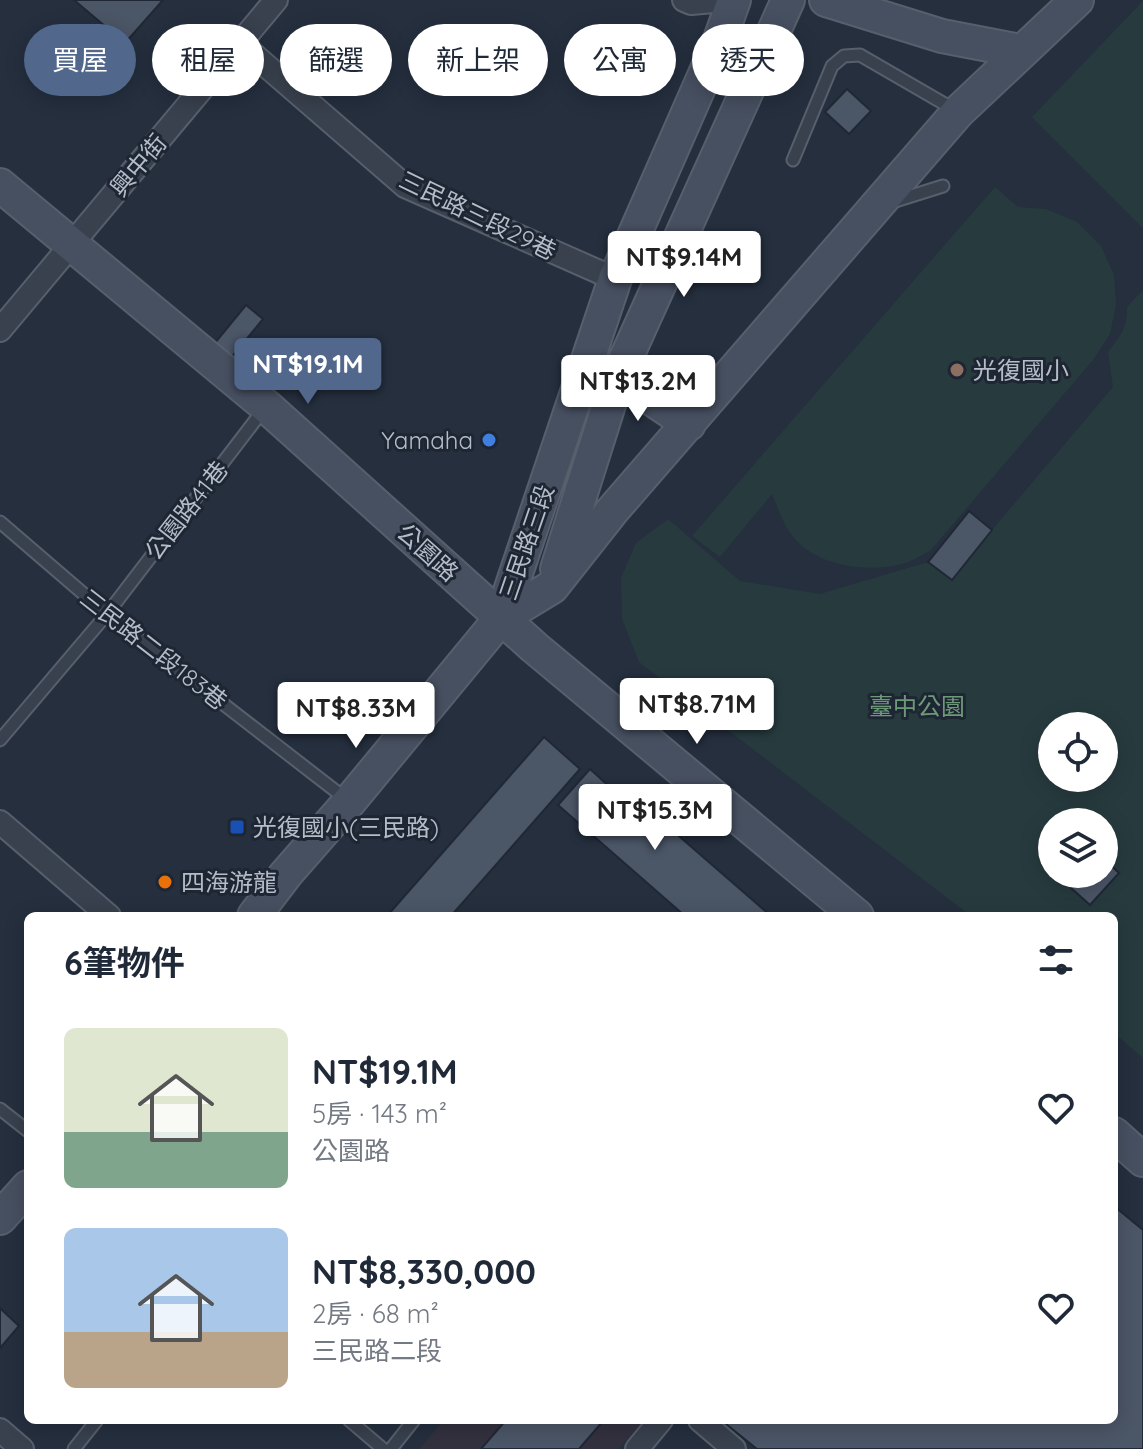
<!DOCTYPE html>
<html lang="zh-TW">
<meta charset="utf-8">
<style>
:root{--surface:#fff;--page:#f2f2f3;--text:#1f2937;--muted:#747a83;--accent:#51678c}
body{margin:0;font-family:Quicksand,"Noto Sans TC",sans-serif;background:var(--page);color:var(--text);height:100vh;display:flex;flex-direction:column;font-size:30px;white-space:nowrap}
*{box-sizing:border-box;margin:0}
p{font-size:26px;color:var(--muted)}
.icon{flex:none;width:44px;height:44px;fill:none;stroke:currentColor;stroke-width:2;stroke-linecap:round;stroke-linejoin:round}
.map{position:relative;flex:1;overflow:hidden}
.side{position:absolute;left:24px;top:912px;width:1094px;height:512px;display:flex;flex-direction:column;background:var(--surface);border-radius:12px;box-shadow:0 4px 20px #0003}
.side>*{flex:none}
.hud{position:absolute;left:24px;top:24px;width:1096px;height:72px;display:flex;gap:16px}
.buttons{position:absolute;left:1038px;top:712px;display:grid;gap:16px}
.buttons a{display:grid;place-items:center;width:80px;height:80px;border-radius:50%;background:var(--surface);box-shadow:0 4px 20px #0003;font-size:40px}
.price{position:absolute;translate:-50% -68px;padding:0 18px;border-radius:8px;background:#fff;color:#222;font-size:26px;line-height:52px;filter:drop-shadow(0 2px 4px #0008)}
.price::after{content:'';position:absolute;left:50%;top:48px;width:24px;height:18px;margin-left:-12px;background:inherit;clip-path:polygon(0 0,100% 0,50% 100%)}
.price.selected{background:var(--accent);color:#fff}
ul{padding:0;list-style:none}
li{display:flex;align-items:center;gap:24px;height:200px;padding:0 40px}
li span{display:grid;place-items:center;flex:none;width:224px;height:160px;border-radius:12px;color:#555}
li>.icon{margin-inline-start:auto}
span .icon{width:96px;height:96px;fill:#fffc;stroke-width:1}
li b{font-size:34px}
h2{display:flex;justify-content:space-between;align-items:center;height:96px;padding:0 40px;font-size:34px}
.tag{padding:0 28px;border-radius:36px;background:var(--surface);box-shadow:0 4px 20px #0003;font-size:28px;line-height:72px}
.tag.selected{background:var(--accent);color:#fff}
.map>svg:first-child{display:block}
.medical{fill:#33313f}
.green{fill:#273b3f;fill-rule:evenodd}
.building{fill:#4b5667;stroke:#202835;stroke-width:2}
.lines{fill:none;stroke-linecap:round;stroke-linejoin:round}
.lane-casing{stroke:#575f6c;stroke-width:15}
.street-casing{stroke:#575f6c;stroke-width:26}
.secondary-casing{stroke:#575f6c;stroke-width:36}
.lane{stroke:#39414e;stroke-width:11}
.street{stroke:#39414e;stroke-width:22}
.secondary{stroke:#475061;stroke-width:32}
.education-dot{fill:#8d6e63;stroke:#1e2633;stroke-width:3}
.shop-dot{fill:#3f7fe0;stroke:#1e2633;stroke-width:3}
.transit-dot{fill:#1a4fb4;stroke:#1e2633;stroke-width:3}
.food-dot{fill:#e8710a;stroke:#1e2633;stroke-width:3}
.labels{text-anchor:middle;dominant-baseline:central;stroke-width:6;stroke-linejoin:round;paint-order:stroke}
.street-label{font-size:24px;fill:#b5bcc9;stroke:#1e2633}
.poi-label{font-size:24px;fill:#b5bcc9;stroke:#1e2633;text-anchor:start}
.park-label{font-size:24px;fill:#6d9979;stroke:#1e2633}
</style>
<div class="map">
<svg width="1143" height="1449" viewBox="0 0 1143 1449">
<rect width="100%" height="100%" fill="#252f3e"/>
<path class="medical" d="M444,1420h197l1,4 -24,25h-199z"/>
<path class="green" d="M1143,1v227l-111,-111z
M995,187l23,20 28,2 31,13 24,24 13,29 2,29 -6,30 -17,26 -163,191c-9,4 -19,11 -28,13 -37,9 -88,2 -111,-30 -9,-12 -13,-27 -19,-40l-52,63 -28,-21z
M1143,290v768l-29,-25v-117h-143l-332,-254 -17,-43 -1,-41 15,-35 32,-24 72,62 80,13 108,-32 41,-51 23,19 121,-143 -5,-35c12,-15 20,-25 19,-45zM1052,726h52v52h-52zM1052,822h52v52h-52z"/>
<path class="building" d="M74,0h89l-38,43z
M847,89l24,22 -22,23 -24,-22z
M246,305l17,14 -32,39 -17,-14z
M969,511l23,19 -40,50 -24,-18z
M544,737l36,32 -129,147h-64z
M590,769l31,28 6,-6 144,125h-86l-127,-111z
M1104,859l15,14 -29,32 -30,-27 3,-4h41z
M1114,1206l29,24v219h-386l-36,-29h393z
M0,1308l19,18 -19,22z
M506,1420h98l-25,29h-98z"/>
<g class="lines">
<g class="lane-casing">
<path id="lane" d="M793,160l39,-94 12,-10 16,-1 95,55
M892,202l51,-16
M0,522l107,92 239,185
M0,740l107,-126 157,-205
M0,1109l28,22
M349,1420l34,29
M74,1449l23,-29
M391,1449l23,-29"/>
</g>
<g class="street-casing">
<path id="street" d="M684,0l7,3 34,-3
M240,43l165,143 210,93
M0,330l276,-330
M0,822l109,94
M700,1420l34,29
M0,1430l22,19
M637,1449l24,-29"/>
</g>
<g class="secondary-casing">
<path id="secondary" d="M826,0l116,36 78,15
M0,185l266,221 268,241 323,269
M618,376l71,48
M557,569l61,-193 170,-376
M501,618l114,-339 104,-237 15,-42
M254,916l32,-42 63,-72 152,-184 51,-31 60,-76 346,-399 119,-112
M1114,1134l29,26
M0,1218l28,-31"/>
</g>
<use href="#lane" class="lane"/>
<use href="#street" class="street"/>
<use href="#secondary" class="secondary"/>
</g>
<circle class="education-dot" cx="957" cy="370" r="8"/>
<circle class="shop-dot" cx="489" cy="440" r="8"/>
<rect class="transit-dot" x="229" y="819" width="16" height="16" rx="4"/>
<circle class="food-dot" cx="165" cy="882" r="8"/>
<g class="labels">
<g class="street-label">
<text transform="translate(138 165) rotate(-50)">興中街</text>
<text transform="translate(478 215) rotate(26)">三民路三段29巷</text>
<text transform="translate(186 510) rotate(-52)">公園路41巷</text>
<text transform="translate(526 542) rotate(-71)">三民路三段</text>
<text transform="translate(428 552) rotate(42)">公園路</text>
<text transform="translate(154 649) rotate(38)">三民路二段183巷</text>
</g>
<g class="poi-label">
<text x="973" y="370">光復國小</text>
<text x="473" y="440" text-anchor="end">Yamaha</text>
<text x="253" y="827">光復國小(三民路)</text>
<text x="181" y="882">四海游龍</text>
</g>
<g class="park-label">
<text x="917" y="706">臺中公園</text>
</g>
</g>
</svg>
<div class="buttons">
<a><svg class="icon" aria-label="locate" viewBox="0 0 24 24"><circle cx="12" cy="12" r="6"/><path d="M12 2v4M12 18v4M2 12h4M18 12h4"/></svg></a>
<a><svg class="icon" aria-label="layers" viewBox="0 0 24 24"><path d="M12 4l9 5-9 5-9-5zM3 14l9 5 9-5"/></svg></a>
</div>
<b class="price" style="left:684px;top:299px">NT$9.14M</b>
<b class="price selected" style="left:308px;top:406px">NT$19.1M</b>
<b class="price" style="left:638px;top:423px">NT$13.2M</b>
<b class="price" style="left:697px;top:746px">NT$8.71M</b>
<b class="price" style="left:356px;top:750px">NT$8.33M</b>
<b class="price" style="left:655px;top:852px">NT$15.3M</b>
<div class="hud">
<a class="tag selected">買屋</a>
<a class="tag">租屋</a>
<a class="tag">篩選</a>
<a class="tag">新上架</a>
<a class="tag">公寓</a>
<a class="tag">透天</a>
</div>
<section class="side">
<h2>6筆物件<svg class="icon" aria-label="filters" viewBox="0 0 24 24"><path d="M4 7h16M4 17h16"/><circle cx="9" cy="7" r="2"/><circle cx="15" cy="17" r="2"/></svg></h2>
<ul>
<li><span style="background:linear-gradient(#dfe7d0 65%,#7fa58c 0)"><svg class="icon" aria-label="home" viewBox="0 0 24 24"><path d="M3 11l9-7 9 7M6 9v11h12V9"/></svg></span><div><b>NT$19.1M</b><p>5房 · 143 m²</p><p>公園路</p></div><svg class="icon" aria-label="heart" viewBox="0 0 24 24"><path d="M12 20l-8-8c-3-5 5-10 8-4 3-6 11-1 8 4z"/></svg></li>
<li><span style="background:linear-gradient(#a9c7e8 65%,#b9a48a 0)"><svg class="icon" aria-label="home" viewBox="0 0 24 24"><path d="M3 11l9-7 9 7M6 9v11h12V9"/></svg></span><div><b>NT$8,330,000</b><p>2房 · 68 m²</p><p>三民路二段</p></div><svg class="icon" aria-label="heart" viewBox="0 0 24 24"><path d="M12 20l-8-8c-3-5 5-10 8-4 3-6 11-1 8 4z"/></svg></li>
</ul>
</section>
</div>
